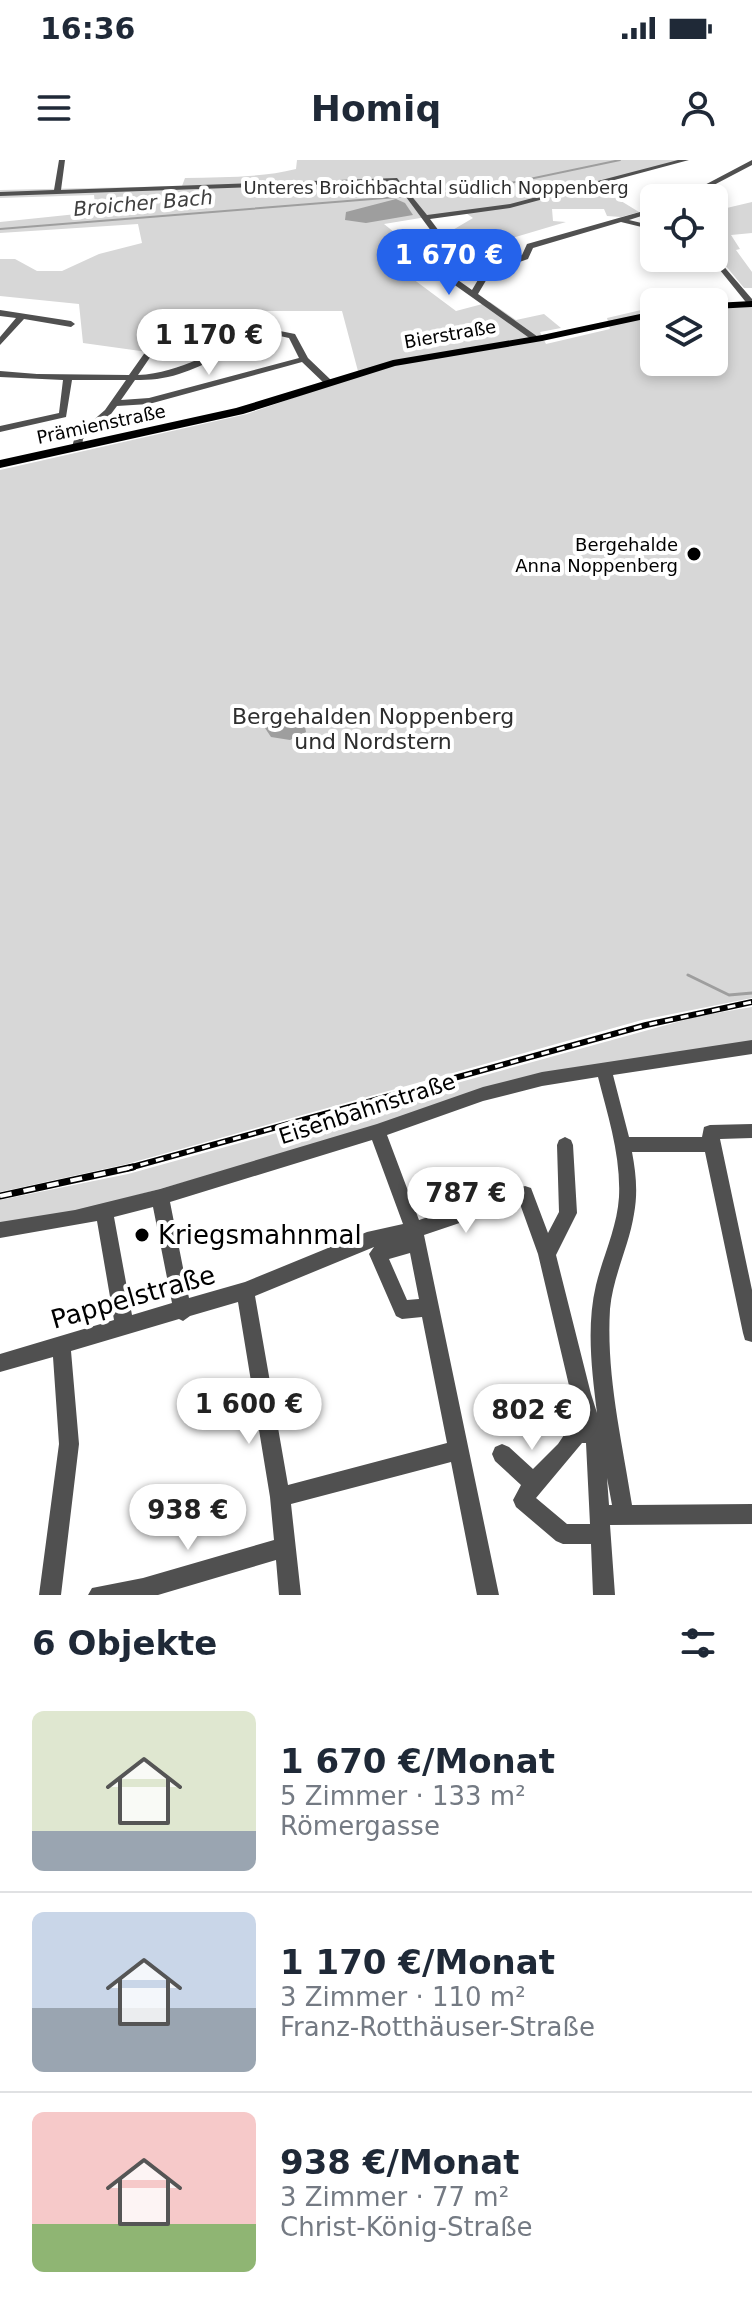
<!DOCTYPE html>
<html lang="de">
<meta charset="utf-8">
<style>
:root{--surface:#fff;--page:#f2f2f3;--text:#1f2937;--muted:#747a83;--line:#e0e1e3;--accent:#2563eb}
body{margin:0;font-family:"DejaVu Sans",sans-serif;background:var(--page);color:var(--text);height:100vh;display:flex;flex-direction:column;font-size:30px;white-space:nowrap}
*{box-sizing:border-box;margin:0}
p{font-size:26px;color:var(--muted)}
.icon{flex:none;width:44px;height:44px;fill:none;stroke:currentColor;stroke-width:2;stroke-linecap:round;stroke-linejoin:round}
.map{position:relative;height:1435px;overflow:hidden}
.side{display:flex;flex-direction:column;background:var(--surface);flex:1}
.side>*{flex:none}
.fabs{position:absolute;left:640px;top:24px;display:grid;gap:16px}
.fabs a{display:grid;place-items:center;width:88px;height:88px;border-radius:12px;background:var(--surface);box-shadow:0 4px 12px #0003;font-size:40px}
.price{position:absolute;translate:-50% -68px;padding:0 18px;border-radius:28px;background:#fff;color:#222;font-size:26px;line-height:52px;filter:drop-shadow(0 2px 4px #0008)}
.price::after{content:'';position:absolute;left:50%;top:48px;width:24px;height:18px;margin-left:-12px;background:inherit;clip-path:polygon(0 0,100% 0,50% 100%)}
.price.selected{background:var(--accent);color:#fff}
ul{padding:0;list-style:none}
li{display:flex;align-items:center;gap:24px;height:200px;padding:0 32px}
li+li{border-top:2px solid var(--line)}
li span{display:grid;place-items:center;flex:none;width:224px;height:160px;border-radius:12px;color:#555}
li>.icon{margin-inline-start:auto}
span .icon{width:96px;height:96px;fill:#fffc;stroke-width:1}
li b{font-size:34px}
h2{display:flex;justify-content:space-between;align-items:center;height:96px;padding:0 32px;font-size:34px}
.status{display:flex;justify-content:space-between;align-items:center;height:56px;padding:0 40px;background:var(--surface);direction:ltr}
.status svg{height:22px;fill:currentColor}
header{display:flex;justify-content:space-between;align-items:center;height:104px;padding:0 32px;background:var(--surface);font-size:36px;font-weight:800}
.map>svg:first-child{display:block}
.green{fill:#d7d7d7}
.water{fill:#9e9e9e}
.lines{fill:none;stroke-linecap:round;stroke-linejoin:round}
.stream-far1{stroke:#9e9e9e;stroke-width:2}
.stream{stroke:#9e9e9e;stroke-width:3}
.minor{fill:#505050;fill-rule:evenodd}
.major{fill:#000;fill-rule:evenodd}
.rail-far1-casing{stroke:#000;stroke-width:6}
.rail-casing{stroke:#000;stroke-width:7}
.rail-far1{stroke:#fff;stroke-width:3;stroke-dasharray:8;stroke-linecap:butt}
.rail{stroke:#fff;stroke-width:4;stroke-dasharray:12;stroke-linecap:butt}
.poi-dot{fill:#000;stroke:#fff;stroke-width:3}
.labels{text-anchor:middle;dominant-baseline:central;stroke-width:8;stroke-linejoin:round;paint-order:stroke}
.far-park-label{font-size:18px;fill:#2e2e2e;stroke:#fff}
.far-street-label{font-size:18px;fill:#000;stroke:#fff}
.far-poi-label{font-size:18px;fill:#000;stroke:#fff;text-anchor:end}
.far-water-label{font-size:20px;font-style:italic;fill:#3f3f3f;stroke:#fff}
.park-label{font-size:22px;fill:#2e2e2e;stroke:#fff}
.street-label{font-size:22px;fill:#000;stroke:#fff}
.near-poi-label{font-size:26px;fill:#000;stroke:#fff;text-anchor:start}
.near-street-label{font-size:26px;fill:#000;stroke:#fff}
</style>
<div class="status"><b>16:36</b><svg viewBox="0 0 49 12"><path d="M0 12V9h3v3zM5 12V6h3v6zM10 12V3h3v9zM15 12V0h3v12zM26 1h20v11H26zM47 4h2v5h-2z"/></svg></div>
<header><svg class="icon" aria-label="menu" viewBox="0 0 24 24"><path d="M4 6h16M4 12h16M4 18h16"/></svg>Homiq<svg class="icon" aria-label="person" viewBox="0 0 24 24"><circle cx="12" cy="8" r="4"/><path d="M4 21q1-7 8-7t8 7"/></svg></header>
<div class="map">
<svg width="752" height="1435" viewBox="0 0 752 1435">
<rect width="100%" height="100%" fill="#fff"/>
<path class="green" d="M297,0h384l-86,25 44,27 -18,5 -14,-1 -3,-7h-52l1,12 13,1 -84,25 -31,-16 22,-13 -10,-7 -79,13 36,29 -15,3 13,13 -13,4 51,38 34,-9 26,18 28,-6 17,14 -21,4 6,12 64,-15 -3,-11 47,-11v55h60v-54l38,-1v691l-110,22 -515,144 -127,28v-722l247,-56 112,-39 -17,-64h-78l-102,35 -7,7 -72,-10 -4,-39 -79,-8v-37h15l22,12h25l37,-17 43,-11 -4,-19 -138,9v-11l96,-10 -2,-17 -94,3v-8l182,-4 3,-8c36,-1 75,0 111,-9z
M752,42v31l-21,2 9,14 -4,1 16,22v16h-8l-23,-28 -46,5 -7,-7h46v-47z
M752,847v37l-179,24 -341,101 -160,44 -72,12v-25l128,-26 571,-158z"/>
<path class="water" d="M396,39l9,4 8,12 -47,8 -21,-3 1,-8z
M289,550l14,6 3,16 -16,8 -19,-3 -6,-9 2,-8z"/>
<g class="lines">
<path class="stream-far1" d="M0,69l472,-38 148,-31"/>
<path class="stream" d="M688,815l41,20 23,-2"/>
<path class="minor" d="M59,0h6l-4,30 336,-12 30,37 83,-11 168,-44h11l-179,48 -80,11 18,24 3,8 -7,13 4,9 24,17 13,-22 37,-13 5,-11 127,-36v4l-25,8 25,6v4l-33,-8 -88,26 -5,11 -37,13 -13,22 60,43 1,2 -4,3 -93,-66 -6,-12 7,-13 -3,-8 -45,-61 -395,14v-4l54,-2z
M752,0v5l-63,33h-9z
M714,95l38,44v7h-3l-38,-47 3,-1z
M0,150l71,11 4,3 -4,3 -47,-8 -24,26v-8l16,-19 -16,-2z
M280,171l15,3 13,24 24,23v4h-6l-24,-23 -153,42 -32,2 -6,8 -28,25 -1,8 -5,3 -5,-3 3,-11 30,-26 21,-30h-54l-6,37 -66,15v-6l59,-13 4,-33 -63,-3v-6l37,3 92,1 17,-24 3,-1 4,3 -15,22c52,-2 91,-38 142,-44zM280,176l9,2 10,20 -150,40 -28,2 14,-20c15,0 29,-1 44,-6 35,-11 64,-34 101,-38z
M752,880v14l-139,21 16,62h73l2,-10 6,-2 42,-1v14l-32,1 32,151v52l-7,-2 -2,-7 -38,-181h-73c4,21 6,41 2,62 -5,32 -21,62 -24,95 -4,66 12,131 22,196l120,-1v20l-142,1 5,70h-22l-2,-51h-28l-7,-3 -40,-34 -3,-7 8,-15 -26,-24 -3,-7 3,-7 7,-3 7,3 24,22 25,-25 12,-18 12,-2 -11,-30 -33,-140 -18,-50 -9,-1 -7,5 -80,27 75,360h-22l-26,-133 -160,42 10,91h-22l-3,-35 -118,35h-70l4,-7 51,-10 131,-38 -4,-43 -32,-195 -48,14 -7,5 -4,-2 -108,32 8,93 -18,151h-22l20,-151 -6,-87 -53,15v-18l114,-34 -17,-99 -97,17v-16l75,-12 85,-21 217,-65 106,-37 59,-15zM598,917c10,39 23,79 21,120 -2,31 -16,59 -23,88 -10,42 -4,87 1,128l-6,-19 -35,-139 21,-42 -4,-68 -2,-5 -6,-3 -6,3 -2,5 2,67 -11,21 -17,-45 -6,-2 -14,5 -1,3 -6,-2 -85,28 -32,-85 96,-34 59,-15zM372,980l31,84 -36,8 -122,50 -56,16 -19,-96zM153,1047l19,96 -40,12 -18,-98zM374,1087l-5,7 27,62 6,3 20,-2 25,126 -159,42 -33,-189zM410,1093l9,46 -12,1 -18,-41zM582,1283h4l4,81h-23l-31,-26zM607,1318l5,27h-3z"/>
<path class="major" d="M752,141v6l-38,2v-6z
M654,151v6l-112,24 -147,25 -152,48 -243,54v-8l236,-52 157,-48 149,-25z"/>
<g class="rail-far1-casing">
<path id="rail-far1" d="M125,1009l521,-144 106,-23"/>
</g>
<g class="rail-casing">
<path id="rail" d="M0,1036l133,-29"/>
</g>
<use href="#rail-far1" class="rail-far1"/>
<use href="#rail" class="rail"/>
</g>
<g class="poi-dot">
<circle cx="694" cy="394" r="8"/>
<circle cx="142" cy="1075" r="8"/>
</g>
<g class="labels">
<g class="far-park-label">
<text x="436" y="27">Unteres Broichbachtal südlich Noppenberg</text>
</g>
<g class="far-street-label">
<text transform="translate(450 174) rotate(-10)">Bierstraße</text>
<text transform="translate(101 264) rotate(-12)">Prämienstraße</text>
</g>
<g class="far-poi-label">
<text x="678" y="384">Bergehalde<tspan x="678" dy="21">Anna Noppenberg</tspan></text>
</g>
<g class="far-water-label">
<text transform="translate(143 43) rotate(-5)">Broicher Bach</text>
</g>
<g class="park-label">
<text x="373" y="556">Bergehalden Noppenberg<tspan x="373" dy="25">und Nordstern</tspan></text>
</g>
<g class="street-label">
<text transform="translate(367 949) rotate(-18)">Eisenbahnstraße</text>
</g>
<g class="near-poi-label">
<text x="158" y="1075">Kriegsmahnmal</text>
</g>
<g class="near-street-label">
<text transform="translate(133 1137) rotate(-16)">Pappelstraße</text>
</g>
</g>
</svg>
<div class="fabs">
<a><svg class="icon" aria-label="locate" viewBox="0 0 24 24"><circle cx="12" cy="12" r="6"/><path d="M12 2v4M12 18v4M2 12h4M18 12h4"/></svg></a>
<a><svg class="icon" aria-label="layers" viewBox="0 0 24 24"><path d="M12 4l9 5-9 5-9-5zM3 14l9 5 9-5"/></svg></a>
</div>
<b class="price selected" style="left:449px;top:137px">1 670 €</b>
<b class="price" style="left:209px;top:217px">1 170 €</b>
<b class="price" style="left:466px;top:1075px">787 €</b>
<b class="price" style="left:249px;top:1286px">1 600 €</b>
<b class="price" style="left:532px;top:1292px">802 €</b>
<b class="price" style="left:188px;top:1392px">938 €</b>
</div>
<section class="side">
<h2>6 Objekte<svg class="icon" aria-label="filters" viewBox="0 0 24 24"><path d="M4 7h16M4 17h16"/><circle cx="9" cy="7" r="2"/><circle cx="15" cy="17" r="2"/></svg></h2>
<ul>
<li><span style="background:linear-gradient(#dfe7d0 75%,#9aa5b1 0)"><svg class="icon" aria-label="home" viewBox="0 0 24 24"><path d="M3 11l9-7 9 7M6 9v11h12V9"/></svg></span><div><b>1 670 €/Monat</b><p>5 Zimmer · 133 m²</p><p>Römergasse</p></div></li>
<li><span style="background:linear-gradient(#c9d6e8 60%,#9aa5b1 0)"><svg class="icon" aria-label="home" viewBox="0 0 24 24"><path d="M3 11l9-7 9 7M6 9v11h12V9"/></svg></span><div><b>1 170 €/Monat</b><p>3 Zimmer · 110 m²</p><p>Franz-Rotthäuser-Straße</p></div></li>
<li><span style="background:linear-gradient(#f6c9c9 70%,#8fb573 0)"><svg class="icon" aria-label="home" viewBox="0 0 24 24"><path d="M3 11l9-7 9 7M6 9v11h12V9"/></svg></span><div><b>938 €/Monat</b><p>3 Zimmer · 77 m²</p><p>Christ-König-Straße</p></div></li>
</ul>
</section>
